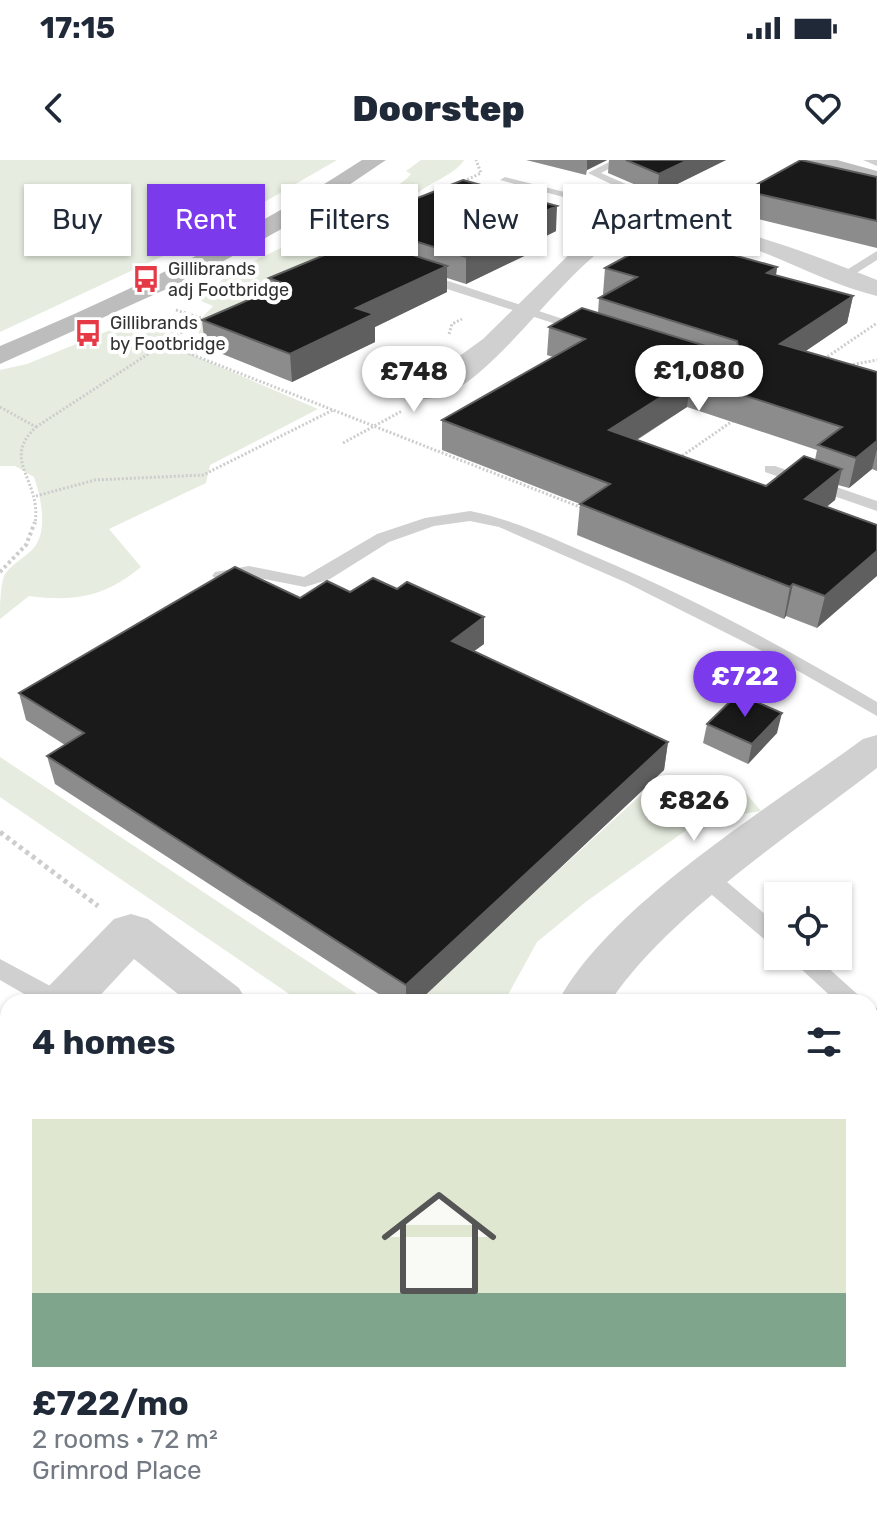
<!DOCTYPE html>
<meta charset="utf-8">
<style>
:root{--surface:#fff;--page:#f2f2f3;--text:#1f2937;--muted:#747a83;--line:#e0e1e3;--accent:#7c3aed}
body{margin:0;font-family:Rubik,sans-serif;background:var(--page);color:var(--text);height:100vh;display:flex;flex-direction:column;font-size:30px;white-space:nowrap}
*{box-sizing:border-box;margin:0}
p{font-size:26px;color:var(--muted)}
.icon{flex:none;width:44px;height:44px;fill:none;stroke:currentColor;stroke-width:2;stroke-linecap:round;stroke-linejoin:round}
.map{position:relative;flex:1;overflow:hidden}
.details{position:absolute;left:0px;top:834px;width:878px;height:538px;display:flex;flex-direction:column;background:var(--surface);border-radius:24px 24px 0 0;box-shadow:0 2px 6px #0004}
.details>*{flex:none}
.banner{position:absolute;left:24px;top:24px;width:830px;height:72px;display:flex;gap:16px}
.fabs{position:absolute;left:764px;top:722px;display:grid;gap:16px}
.fabs a{display:grid;place-items:center;width:88px;height:88px;border-radius:0px;background:var(--surface);box-shadow:0 2px 6px #0004;font-size:40px}
.price{position:absolute;translate:-50% -68px;padding:0 18px;border-radius:28px;background:#fff;color:#222;font-size:26px;line-height:52px;filter:drop-shadow(0 2px 4px #0008)}
.price::after{content:'';position:absolute;left:50%;top:48px;width:24px;height:18px;margin-left:-12px;background:inherit;clip-path:polygon(0 0,100% 0,50% 100%)}
.price.on{background:var(--accent);color:#fff}
ul{padding:0;list-style:none}
li{display:grid;align-content:center;gap:16px;height:424px;padding:0 32px}
li+li{border-top:2px solid var(--line)}
li span{display:grid;place-items:center;height:248px;border-radius:0px;color:#555}
li>.icon{margin-inline-start:auto}
span .icon{width:144px;height:144px;fill:#fffc;stroke-width:1}
li b{font-size:34px}
h2{display:flex;justify-content:space-between;align-items:center;height:96px;padding:0 32px;font-size:34px}
.chip{padding:0 28px;border-radius:0px;background:var(--surface);box-shadow:0 2px 6px #0004;font-size:28px;line-height:72px}
.chip.on{background:var(--accent);color:#fff}
.status{display:flex;justify-content:space-between;align-items:center;height:56px;padding:0 40px;background:var(--surface);direction:ltr}
.status svg{height:22px;fill:currentColor}
header{display:flex;justify-content:space-between;align-items:center;height:104px;padding:0 32px;background:var(--surface);font-size:36px;font-weight:800}
.map>svg:first-child{display:block}
.green{fill:#e6ecdf}
.lines{fill:none;stroke-linecap:round;stroke-linejoin:round}
.path-far2{stroke:#cdcdcd;stroke-width:3;stroke-dasharray:2 2;stroke-linecap:butt}
.path-far1{stroke:#cdcdcd;stroke-width:4;stroke-dasharray:3 3;stroke-linecap:butt}
.path{stroke:#cdcdcd;stroke-width:5;stroke-dasharray:4 4;stroke-linecap:butt}
.lane{fill:#d0d0d0;fill-rule:evenodd}
.street{fill:#d0d0d0;fill-rule:evenodd}
.secondary{fill:#bdbdbd;fill-rule:evenodd}
.wall{fill:#8c8c8c;fill-rule:evenodd}
.shaded-wall{fill:#5f5f5f}
.building{fill:#1a1a1a;stroke:#5f5f5f;stroke-width:2}
.labels{text-anchor:middle;dominant-baseline:central;stroke-width:8;stroke-linejoin:round;paint-order:stroke}
.far-poi-label{font-size:18px;fill:#333;stroke:#fff;text-anchor:start}
</style>
<div class="status"><b>17:15</b><svg viewBox="0 0 49 12"><path d="M0 12V9h3v3zM5 12V6h3v6zM10 12V3h3v9zM15 12V0h3v12zM26 1h20v11H26zM47 4h2v5h-2z"/></svg></div>
<header><svg class="icon" aria-label="back" viewBox="0 0 24 24"><path d="M15 5l-7 7 7 7"/></svg>Doorstep<svg class="icon" aria-label="heart" viewBox="0 0 24 24"><path d="M12 20l-8-8c-3-5 5-10 8-4 3-6 11-1 8 4z"/></svg></header>
<div class="map">
<svg width="877" height="1371" viewBox="0 0 877 1371">
<rect width="100%" height="100%" fill="#fff"/>
<path class="green" d="M0,0h337l-133,77 -204,95z
M421,0h43c-8,15 -40,24 -56,41l3,4 -87,46v6c-15,7 -57,22 -65,29l13,10 -68,48 -9,-19 18,-19 -12,-5 25,-25 25,-7 -3,-5 45,-22 2,-6 11,-6 20,-2 25,-12v-5c19,-14 43,-18 60,-37l-5,-3z
M147,155l30,15 -10,14 151,65 -108,56 -4,18 -97,46 32,38c-37,30 -66,35 -112,29l-29,23c0,-14 0,-30 4,-43 6,-11 19,-17 28,-26 17,-17 9,-53 2,-73l-19,-11h-15v-96l27,-6z
M0,597l369,245h-68l-301,-205z
M654,623l46,17 39,-15 22,26 -62,10 -112,80 -50,41 -33,60h-90z"/>
<g class="lines">
<path class="path-far2" d="M460,23l21,-10 -5,-13
M360,87l-3,-13 12,-6
M176,150l25,8
M449,174l3,-10 10,-5
M210,183l-17,12 392,154
M162,185l31,10
M821,201l56,-38
M845,206l32,-6
M0,247l36,20c-36,34 6,52 -1,97
M36,267l166,-108
M343,283l59,-32
M679,298l58,-40
M36,336l59,-16 108,-5 130,-65"/>
<path class="path-far1" d="M0,412l26,-27 9,-23"/>
<path class="path" d="M0,672l98,74"/>
<path class="lane" d="M613,0h13l-25,13 45,20 11,23h-8l-3,-5 -34,-1 -112,-30 5,-3 107,27 30,1 -4,-8 -50,-24z
M863,0h14v6z
M877,91v9l-30,19 -10,-3z
M416,113h8l172,57 -12,3 -168,-54z
M765,306h10l102,35v10l-112,-39z
M470,351c45,9 84,28 126,46 97,41 190,91 281,145v14l-105,-60 -145,-73 -128,-56 -29,-6 -36,5 -45,16 -59,37 -25,8 -56,-11 -28,5 -9,-5 3,-4 34,-6 55,11 73,-43 48,-16z
M706,709l8,2 64,54v22l-8,-3 -72,-61 -3,-6z
M787,796h28l51,46h-29z
M0,799l67,36 3,7h-32l-38,-22z
M870,846l7,2v24l-7,-2z
M8,884v26l-8,2v-26z
M870,1161l7,3v34l-7,-3z"/>
<path class="street" d="M658,57c78,7 147,35 219,63v16c-79,-19 -161,-84 -246,-62 -61,15 -151,179 -213,164l-4,-6 4,-6 65,-47 105,-103 28,-13z
M877,575v33c-84,65 -210,148 -267,234h-52c52,-98 214,-196 305,-263z
M131,754l17,5 91,69 8,14h-59l-54,-43 -40,43h-55l8,-14 67,-69z
M753,1364h70l3,7h-70z"/>
<path class="secondary" d="M362,0h24l-92,62 -92,51 -202,91v-18c126,-53 248,-111 362,-186z
M804,0h33l40,11v12l-70,-19z"/>
</g>
<path class="wall" d="M526,0h81l-20,10 -1,5z
M609,0h117l-69,34 -49,-21z
M877,17v71l-135,-33 3,-24z
M364,59l192,12 -12,6 -1,10 -77,37 -19,-6v14l-72,35v15l-83,40 -87,-35 -3,-27 68,-29 -1,-13 95,-38z
M777,107l-1,9 77,20 -6,27 -42,28 72,21v99l-5,-2 -23,19 -11,-3 -3,15 -9,7 51,18 -60,103 -31,-12 -2,3 -207,-84 3,-31 -138,-54v-30l111,-63 -6,-2 2,-28 49,-14 1,-15 6,-3 -2,-1 2,-26zM687,247l130,43 -2,10 -49,26 -129,-46z
M350,432l134,52 -10,7 194,91 -4,28 -246,232h-27l-336,-218 -8,-28 18,-11 -39,-25 -7,-27 281,-95z
M707,564l70,9 -29,31 -45,-21z
M870,893l7,6v222l-7,-7z
M443,1364h109l5,7h-108z"/>
<path class="shaded-wall" d="M587,0h20l-20,10z
M688,0h38l-69,34 2,-20z
M557,46l-1,25 -12,6 -1,10 -77,37v-27l64,-39z
M447,106v26l-72,35v15l-83,40 -2,-28 66,-46z
M777,107l-4,27 -6,-21z
M853,136l-6,27 -72,49 5,-28z
M691,218l-4,29 -81,52 3,-29z
M877,281v8l-5,20 -23,19 7,-30z
M842,309l-7,31 -37,30 7,-31z
M877,391v25l-60,52 8,-32z
M793,424l-7,32 -2,3 6,-32z
M484,457v27l-32,23v-26z
M782,553l-5,20 -29,31 4,-20z
M668,582l-4,28 -246,232h-12v-17z
M0,1293l8,17v6l-8,-17z"/>
<path class="building" d="M626,0h62l-29,14z
M801,0l76,17v44l-132,-30z
M463,20l94,26 -27,12 14,4 -78,35 -84,-26 9,-4 -27,-8z
M664,76l113,31 -10,6 86,23 -73,48 97,28v69l-21,17 -38,-13 24,-18 -151,-49 -82,52 157,56 38,-30 38,13 -37,30 72,26v26l-52,45 -32,-12 -3,3 -210,-83 30,-20 -168,-64 143,-81 -36,-12 33,-19 143,44 14,-2 -2,-9 -138,-43 38,-21 -32,-9z
M363,79l84,27 -91,42 18,6 -84,40 -88,-34 83,-36 -16,-6z
M235,407l65,31 27,-17 23,11 23,-14 24,11 10,-7 77,35 -32,24 216,101 -262,243 -359,-229 37,-23 -65,-40z
M738,534l44,19 -30,31 -45,-20z
M870,893l7,6v185l-7,-6z
M0,1299l8,17v48h22l4,7h-34z
M455,1364h97l5,7h-96z"/>
<defs>
<g id="bus-bare" transform="scale(2.16)"><path d="M-5-6H5V4H4V6H2V4H-2V6H-4V4H-5ZM-3.5-4V0h7V-4ZM-3.5 1.2v1.5H-2V1.2ZM2 1.2v1.5H3.5V1.2Z" fill="#e63946" stroke="#fff" stroke-width="2.5" paint-order="stroke"/></g>
</defs>
<g fill-rule="evenodd">
<use href="#bus-bare" x="146" y="119"/>
<use href="#bus-bare" x="88" y="173"/>
</g>
<g class="labels">
<g class="far-poi-label">
<text x="168" y="109">Gillibrands<tspan x="168" dy="21">adj Footbridge</tspan></text>
<text x="110" y="163">Gillibrands<tspan x="110" dy="21">by Footbridge</tspan></text>
</g>
</g>
</svg>
<div class="fabs">
<a><svg class="icon" aria-label="locate" viewBox="0 0 24 24"><circle cx="12" cy="12" r="6"/><path d="M12 2v4M12 18v4M2 12h4M18 12h4"/></svg></a>
</div>
<b class="price" style="left:699px;top:253px">£1,080</b>
<b class="price" style="left:414px;top:254px">£748</b>
<b class="price on" style="left:745px;top:559px">£722</b>
<b class="price" style="left:694px;top:683px">£826</b>
<div class="banner">
<a class="chip">Buy</a>
<a class="chip on">Rent</a>
<a class="chip">Filters</a>
<a class="chip">New</a>
<a class="chip">Apartment</a>
</div>
<section class="details">
<h2>4 homes<svg class="icon" aria-label="filters" viewBox="0 0 24 24"><path d="M4 7h16M4 17h16"/><circle cx="9" cy="7" r="2"/><circle cx="15" cy="17" r="2"/></svg></h2>
<ul>
<li><span style="background:linear-gradient(#dfe7d0 70%,#7fa58c 0)"><svg class="icon" aria-label="home" viewBox="0 0 24 24"><path d="M3 11l9-7 9 7M6 9v11h12V9"/></svg></span><div><b>£722/mo</b><p>2 rooms · 72 m²</p><p>Grimrod Place</p></div></li>
</ul>
</section>
</div>
